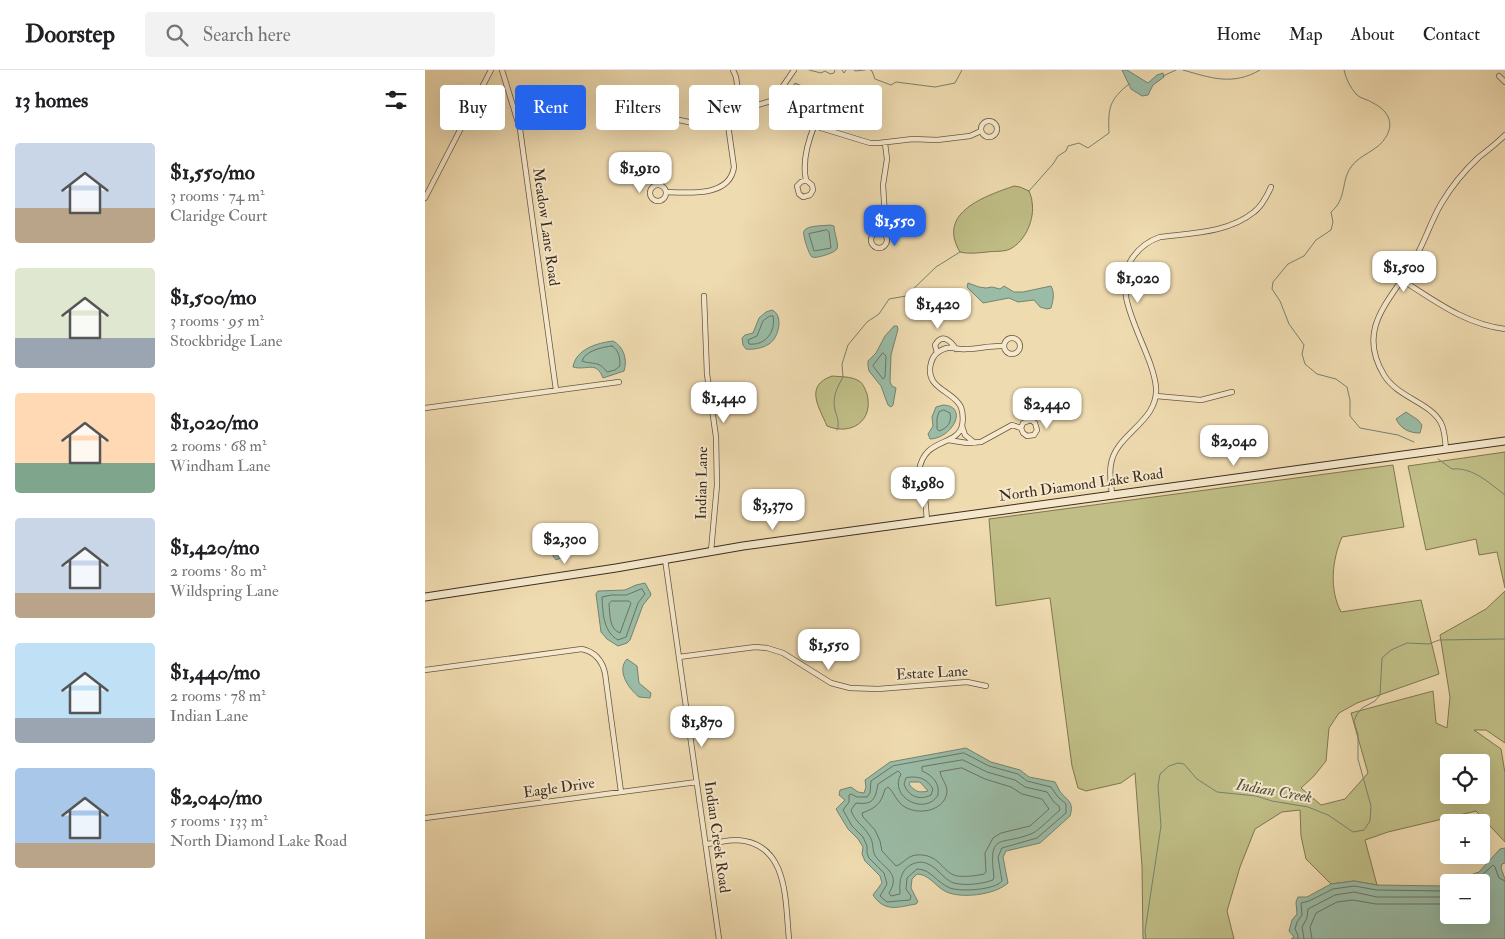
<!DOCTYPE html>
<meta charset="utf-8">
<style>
:root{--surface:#fff;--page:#f2f2f2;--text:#202124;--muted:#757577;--line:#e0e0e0;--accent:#2563eb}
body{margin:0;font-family:"IM FELL Double Pica",serif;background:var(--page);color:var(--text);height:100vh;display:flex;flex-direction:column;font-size:19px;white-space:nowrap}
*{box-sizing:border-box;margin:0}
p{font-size:16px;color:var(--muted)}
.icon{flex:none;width:28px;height:28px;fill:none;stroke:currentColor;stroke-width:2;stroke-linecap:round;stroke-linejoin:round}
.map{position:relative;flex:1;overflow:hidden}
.drawer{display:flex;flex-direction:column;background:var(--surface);width:425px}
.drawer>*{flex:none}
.hud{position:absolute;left:15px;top:15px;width:475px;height:45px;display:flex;gap:10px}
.buttons{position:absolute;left:1015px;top:684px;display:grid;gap:10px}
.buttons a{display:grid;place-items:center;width:50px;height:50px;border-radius:5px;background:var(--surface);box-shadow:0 5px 20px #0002;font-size:25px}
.price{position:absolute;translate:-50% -42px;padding:0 11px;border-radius:10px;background:#fff;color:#222;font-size:16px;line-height:32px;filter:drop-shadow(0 1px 2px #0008)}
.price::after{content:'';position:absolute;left:50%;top:30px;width:15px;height:11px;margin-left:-8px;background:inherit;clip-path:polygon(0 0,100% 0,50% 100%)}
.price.current{background:var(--accent);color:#fff}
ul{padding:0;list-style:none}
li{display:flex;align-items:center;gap:15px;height:125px;padding:0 15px}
li span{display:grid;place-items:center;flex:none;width:140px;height:100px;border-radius:5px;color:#555}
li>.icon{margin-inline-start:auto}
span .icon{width:60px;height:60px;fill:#fffc;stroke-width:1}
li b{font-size:21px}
h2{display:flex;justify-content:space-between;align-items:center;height:60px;padding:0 15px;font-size:21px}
.pill{padding:0 18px;border-radius:5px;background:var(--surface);box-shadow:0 5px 20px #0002;font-size:18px;line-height:45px}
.pill.current{background:var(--accent);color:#fff}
header{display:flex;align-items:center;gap:30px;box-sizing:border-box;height:70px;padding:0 25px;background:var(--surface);border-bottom:1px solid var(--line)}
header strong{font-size:24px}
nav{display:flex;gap:28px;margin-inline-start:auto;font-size:18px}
.search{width:350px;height:45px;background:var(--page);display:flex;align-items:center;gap:12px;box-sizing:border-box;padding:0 18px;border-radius:5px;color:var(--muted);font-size:19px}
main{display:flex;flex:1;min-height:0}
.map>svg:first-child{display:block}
.green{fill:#c0be86;stroke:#7e7652;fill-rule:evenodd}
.water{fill:#9abca7;stroke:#758371;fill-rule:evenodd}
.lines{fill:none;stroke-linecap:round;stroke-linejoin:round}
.shore{stroke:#6c7463;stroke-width:1}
.stream{stroke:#758371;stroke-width:1}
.street-casing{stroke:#6a5843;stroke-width:6}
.secondary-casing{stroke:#3d2d1f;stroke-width:9}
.street{stroke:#f5e8cc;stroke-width:4.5}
.secondary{stroke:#f5e8cc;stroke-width:7}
.labels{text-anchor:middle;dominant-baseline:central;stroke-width:4;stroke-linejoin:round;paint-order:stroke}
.street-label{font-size:15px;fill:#3d2d1f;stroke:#f5e8cc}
.water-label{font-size:16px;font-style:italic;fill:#545141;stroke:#f5e8cc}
</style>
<header>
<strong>Doorstep</strong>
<div class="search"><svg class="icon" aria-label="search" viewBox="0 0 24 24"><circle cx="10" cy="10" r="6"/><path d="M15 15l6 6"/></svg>Search here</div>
<nav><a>Home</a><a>Map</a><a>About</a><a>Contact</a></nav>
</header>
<main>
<section class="drawer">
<h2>13 homes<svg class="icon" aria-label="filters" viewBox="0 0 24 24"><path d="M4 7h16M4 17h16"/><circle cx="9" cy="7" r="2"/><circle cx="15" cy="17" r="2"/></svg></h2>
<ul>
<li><span style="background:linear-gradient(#c9d6e8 65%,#b9a48a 0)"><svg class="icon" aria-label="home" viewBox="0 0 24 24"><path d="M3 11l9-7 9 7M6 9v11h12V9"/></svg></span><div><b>$1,550/mo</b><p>3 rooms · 74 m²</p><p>Claridge Court</p></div></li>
<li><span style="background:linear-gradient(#dfe7d0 70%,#9aa5b1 0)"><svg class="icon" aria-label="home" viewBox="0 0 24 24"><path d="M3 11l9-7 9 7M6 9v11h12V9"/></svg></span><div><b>$1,500/mo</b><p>3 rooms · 95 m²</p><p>Stockbridge Lane</p></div></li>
<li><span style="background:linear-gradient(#ffd9b3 70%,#7fa58c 0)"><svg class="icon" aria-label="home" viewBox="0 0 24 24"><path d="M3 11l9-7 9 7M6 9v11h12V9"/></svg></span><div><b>$1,020/mo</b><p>2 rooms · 68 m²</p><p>Windham Lane</p></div></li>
<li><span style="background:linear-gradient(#c9d6e8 75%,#b9a48a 0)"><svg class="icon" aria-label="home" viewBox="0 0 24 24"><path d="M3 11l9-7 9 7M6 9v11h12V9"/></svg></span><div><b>$1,420/mo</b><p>2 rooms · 80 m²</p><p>Wildspring Lane</p></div></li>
<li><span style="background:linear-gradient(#bfe0f5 75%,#9aa5b1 0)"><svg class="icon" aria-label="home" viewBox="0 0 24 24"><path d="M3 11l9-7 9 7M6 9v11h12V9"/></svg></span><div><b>$1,440/mo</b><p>2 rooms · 78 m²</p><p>Indian Lane</p></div></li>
<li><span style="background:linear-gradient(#a9c7e8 75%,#b9a48a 0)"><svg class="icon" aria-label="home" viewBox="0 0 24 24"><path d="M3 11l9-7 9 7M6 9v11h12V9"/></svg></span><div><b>$2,040/mo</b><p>5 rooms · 133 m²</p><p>North Diamond Lake Road</p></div></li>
</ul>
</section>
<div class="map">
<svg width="1080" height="869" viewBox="0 0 1080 869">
<rect width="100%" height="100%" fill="#efdbb0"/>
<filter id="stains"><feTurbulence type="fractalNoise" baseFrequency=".004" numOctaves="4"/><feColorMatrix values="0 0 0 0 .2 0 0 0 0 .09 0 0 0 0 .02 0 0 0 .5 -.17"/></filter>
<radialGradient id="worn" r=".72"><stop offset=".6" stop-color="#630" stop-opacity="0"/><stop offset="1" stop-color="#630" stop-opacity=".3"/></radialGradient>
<path class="green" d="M589,116l6,1 9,4c1,3 3,7 3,11 3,16 -6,39 -22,47 -6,3 -16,2 -23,3 -9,1 -19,2 -27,0 -24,-40 26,-56 54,-66z
M407,306c9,1 19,0 27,5 4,2 6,8 8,13 7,27 -16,42 -40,32 -8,-19 -23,-40 5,-50z
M1080,382v136l-8,-36 -18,3 -3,-16 -50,11 -18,-84z
M968,395l11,62 -62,10c-10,23 -13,52 -1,75l80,-12 18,74 -82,29 -18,10 -10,15 -3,33 -12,15 -13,12 20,17 24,-6 23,-26 -17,-60 82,-22 3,32 11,5 3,-31 -10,-62 46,-26 19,-18v152l-19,-13h-12l27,19 4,24v69l-29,-31 -88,21 -23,8 12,45 -23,-4 -23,3 -25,-25 -5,-23 -1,-26 -18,2 -27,17 -15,38 -13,44 7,28h-91l-1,-73 -7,-93 -14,10 -35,8 -8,-3 -6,-22 -22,-168 -54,8 -7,-87zM1024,692h32v33h-32z"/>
<path class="water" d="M697,0h5l21,13 9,-8 6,-2 1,4 -11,8 -5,10 -6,1 -11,-7z
M370,13l19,8 11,2c2,14 7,8 3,26l-3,1 -4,-5 -30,-21v-5z
M405,155l4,1c0,6 5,18 3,23 -2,4 -22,10 -25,8 -3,-2 -10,-23 -8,-26 3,-6 20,-5 26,-6z
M543,213l11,4 7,1 6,-1 8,2 4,-3 10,6h9l28,-6c4,7 2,15 0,22l-4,1 -7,-2 -6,-7 -16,2 -9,-4 -26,5 -16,-16z
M347,240c12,5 7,28 -3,34 -6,4 -16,6 -23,5l-3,-4 -1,-7 3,-3 8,-2 6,-15 7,-6z
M469,256h3l1,3 -7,26 -1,27 2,4 4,2 -3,17 -2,2 -3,-2 -7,-19 -12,-15 -1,-5v-5l8,-8 9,-17z
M188,271c10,5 15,18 11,30l-21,7c-7,-18 -16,-7 -30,-11 3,-18 24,-24 40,-26z
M518,335c26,1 10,33 -13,34l-2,-5 5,-8 -1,-9 4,-10z
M981,342l12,8 4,5 -2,8c-11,0 -19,-4 -24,-14z
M138,470l6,2 2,9 -3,4 -12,5 -3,-4 2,-8z
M220,513l5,9 1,3 -8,10 -13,35 -3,3 -9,3 -11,-7 -6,-7 -5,-38 2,-3 27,-1 11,-5z
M202,589l10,7 2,17 12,10 -1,5 -11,-1c-10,-8 -23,-26 -12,-38z
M541,678l25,14 29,8 9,7 26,5c2,3 4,9 7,12 7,7 12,10 8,22l-30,27 -34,8 -3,6 5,26c-13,12 -50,17 -65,7 -8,-5 -15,-16 -26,-16l-5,5 -1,9 7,14 -2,2c-18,3 -31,9 -43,-9l9,-12 -2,-7 -15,-15 -3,-7 1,-7 -5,-8 -10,-10 -12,-20 9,-9 -6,-5 1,-5 11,-3 7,5 6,1 2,-6 -1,-7 25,-18zM485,712h10l8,9c-9,2 -13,1 -19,-7z
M1080,778v15l-3,1 -1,4 4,11v60h-214l3,-2 -5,-6 3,-11 5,-6 -1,-12 2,-5h9l24,-13 23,-3 23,4 66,1 6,-3v32h32v-33h-30l28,-10 21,-23z"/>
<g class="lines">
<path class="shore" d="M381,23c8,4 19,5 19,16h-3l-19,-12v-3z
M402,160l2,2 2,16 -17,3 -5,-17z
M345,246h3c3,16 -8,30 -24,28l-1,-4 9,-4 6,-15z
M187,276c7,4 8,12 8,20l-5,4 -8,2c-9,-12 -14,-7 -25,-11 3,-10 20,-14 30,-15z
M458,283l3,3 -1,21 -2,2 -10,-13z
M519,340l6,3c2,9 -2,15 -11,18l-2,-2v-11l2,-6z
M217,519l3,5 -7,9 -12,34 -8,3c-15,-9 -15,-26 -16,-43l9,-2h15z
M187,531h17l2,2 -11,30c-11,-4 -10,-19 -11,-29z
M539,683l25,13 29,8 9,7 24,6 7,10 8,7v9l-29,25 -35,10 -4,9 4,24c-7,9 -42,11 -52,7 -13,-5 -19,-19 -33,-19l-10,9 -1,11 5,7 -1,4 -23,2 -7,-6 7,-12 -3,-11 -15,-15 -2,-5v-7l-4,-9 -11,-11 -9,-16 6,-8v-7l2,-1 6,3h10l3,-4 1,-12 22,-15z
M538,690l24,12 28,8 10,7 22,5 7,10 5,4 1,4c-5,4 -22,21 -27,23 -32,14 -45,-3 -39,44l-1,3c-11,4 -28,6 -39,3 -10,-3 -16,-15 -26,-19 -9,-5 -23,1 -26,11 -3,6 -2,14 -2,19l-9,2 -2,-3c14,-22 -10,-26 -15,-40 -2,-6 0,-10 -5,-18 -6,-10 -15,-14 -18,-25l5,-7c17,2 19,-3 22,-19l20,-13 3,3c-13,24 25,42 37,21 2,-12 -6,-20 -16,-24v-4z
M537,698l23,11 26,8 11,7 20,5 7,10 -19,17 -29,7 -8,5 -8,15 1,19 -2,2c-8,2 -19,3 -27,2 -15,-3 -17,-23 -41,-21 -9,1 -13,9 -20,11l-14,-15 -2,-10 -5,-11 -12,-13 -1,-4c14,-5 19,-9 23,-24l3,-2c6,5 9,16 17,20 15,9 42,3 42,-17 -1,-7 -6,-12 -7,-18z
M486,707c10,0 16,2 22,12l-2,6c-12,6 -23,1 -27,-11l2,-6z
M1038,812l18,-6 12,-11 2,2 4,11 6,3
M873,869v-4l-3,-6 2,-7 5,-7 -1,-12 8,-2 24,-12 21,-3 23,4 66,1 6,-2
M879,869l-2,-12 5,-9 1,-9 27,-14 19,-3 23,5h66l6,-1
M887,869l-2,-12 6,-14 21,-11 16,-2 23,4h73"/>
<path class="stream" d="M384,0l12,3 4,-2 5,3 4,-1 1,-3
M417,0l2,3 2,-3
M429,0l1,1 10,-1
M445,0l2,1 3,8 16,6 5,-3 39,5 20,-4 7,-13
M758,0c28,8 50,16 77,0
M919,0c2,9 6,17 12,24 5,5 11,5 17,9 14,7 22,19 13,34 -8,14 -26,17 -35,30 -10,13 -4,32 -20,45l2,10 -2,8 -15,10 -12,16 -16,8 -15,18 -1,7 8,12 9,23 13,18 2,3 -2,9 3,10 12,10 19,5 11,8 3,13v16l10,12 38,7 16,7
M738,6l13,-6
M604,121l24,-27 5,-8 8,-5 2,-5 11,-3 9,5 21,-15c-1,-25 0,-33 20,-49
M412,360c3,-7 0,-13 -2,-20 -3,-13 2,-22 8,-33l-1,-13 6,-19 19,-23 12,-8 10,-15 17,-3 30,-29 24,-15
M1013,389l14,10c21,-2 37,14 53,26
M721,869l-1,-8 16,-105 -3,-40 2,-12 9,-8 9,-3 6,1 13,15 20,13 39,4 16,5 36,6 20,8 25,17 11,-2 6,-9 1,-15 -13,-47v-24l-4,-14 3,-7 5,-6 13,-7 5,-6 2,-37 9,-8 16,-7 22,1 10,-4 66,-1"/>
<g class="street-casing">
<path id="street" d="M77,0l18,59 36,261
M308,0l3,7 3,21 5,12
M1074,6l6,6
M353,29l43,29 49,15h9l34,-4 24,1 33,-4 11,-5
M353,29l3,-10 13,-19
M211 40a8 8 0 1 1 16 0a8 8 0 1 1-16 0Z
M227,44l41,9 27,-3 27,-12 31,-9
M556 59a8 8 0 1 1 16 0a8 8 0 1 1-16 0Z
M381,110l-5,2 -4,4 2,8 4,3 7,-2 3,-5 -1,-5 -6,-5c-4,-18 2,-39 9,-56
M225 123a8 8 0 1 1 16 0a8 8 0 1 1-16 0Z
M241,122c23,1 64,5 68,-25l-7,-49
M0,128l66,-128
M457,162l3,-15 -2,-32 4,-26 -2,-16
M446 170a8 8 0 1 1 16 0a8 8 0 1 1-16 0Z
M977,210c33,21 63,44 103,49
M279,226l3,78 9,63 1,48 -6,66
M579 276a8 8 0 1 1 16 0a8 8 0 1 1-16 0Z
M512,283l-2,-8c7,-12 15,-5 21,4
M731,326l45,4 31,-8
M0,338l194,-26
M537,356l3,9 10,8
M523,370l19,3 14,-1 31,-17 9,3 2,5 4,3 7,-1 3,-5 -2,-7 -4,-3 -8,3 -2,5
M1021,379c-1,-9 -1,-18 -5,-26 -11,-21 -43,-25 -57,-48 -29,-48 8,-75 29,-113 11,-18 17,-39 28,-58 10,-17 23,-33 38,-47 9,-7 18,-14 26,-22
M687,424c-1,-10 -3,-21 -1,-30 5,-31 48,-42 45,-77 -4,-39 -47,-90 -25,-127 7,-11 17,-19 29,-23 32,-4 68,-4 94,-25 8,-6 13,-16 17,-25
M502,450c-1,-9 -1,-18 -3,-27 -1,-8 -6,-14 -5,-22 5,-34 37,-24 43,-45 1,-5 1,-13 -1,-19 -8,-17 -37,-18 -30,-44 2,-8 8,-13 16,-15 6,-1 13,2 19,1 13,0 25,-4 38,-3
M240,489l54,380
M254,587l76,-10 12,1 16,5 48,30 19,5 28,1 89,-7 19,4
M0,600l157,-21c13,3 20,11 23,24l16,119
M0,748l272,-36
M281,774c10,-1 21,-4 31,-4 52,3 48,61 52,99"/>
</g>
<g class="secondary-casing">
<path id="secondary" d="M0,527l191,-29 127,-22 762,-105"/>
</g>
<use href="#street" class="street"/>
<use href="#secondary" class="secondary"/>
</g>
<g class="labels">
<g class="street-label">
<text transform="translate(121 157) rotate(82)">Meadow Lane Road</text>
<text transform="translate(277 413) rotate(-89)">Indian Lane</text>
<text transform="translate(656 415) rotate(-8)">North Diamond Lake Road</text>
<text transform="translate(507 603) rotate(-3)">Estate Lane</text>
<text transform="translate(134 718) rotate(-8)">Eagle Drive</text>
<text transform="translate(292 767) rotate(82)">Indian Creek Road</text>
</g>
<g class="water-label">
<text transform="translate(849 721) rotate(10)">Indian Creek</text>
</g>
</g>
<rect width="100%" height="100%" filter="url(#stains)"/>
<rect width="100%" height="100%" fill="url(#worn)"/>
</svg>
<div class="buttons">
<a><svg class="icon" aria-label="locate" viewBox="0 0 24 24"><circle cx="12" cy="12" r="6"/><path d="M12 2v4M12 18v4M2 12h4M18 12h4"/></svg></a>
<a>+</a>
<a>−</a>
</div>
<b class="price" style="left:215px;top:124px">$1,910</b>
<b class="price current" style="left:470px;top:177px">$1,550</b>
<b class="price" style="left:979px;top:223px">$1,500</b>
<b class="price" style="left:713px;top:234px">$1,020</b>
<b class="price" style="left:513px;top:260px">$1,420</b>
<b class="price" style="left:299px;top:354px">$1,440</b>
<b class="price" style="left:622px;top:360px">$2,440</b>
<b class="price" style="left:809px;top:397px">$2,040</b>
<b class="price" style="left:498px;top:439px">$1,980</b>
<b class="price" style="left:348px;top:461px">$3,370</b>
<b class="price" style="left:140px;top:495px">$2,300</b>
<b class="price" style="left:404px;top:601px">$1,550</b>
<b class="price" style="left:277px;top:678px">$1,870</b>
<div class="hud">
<a class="pill">Buy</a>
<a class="pill current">Rent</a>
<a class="pill">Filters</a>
<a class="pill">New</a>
<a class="pill">Apartment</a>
</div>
</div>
</main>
